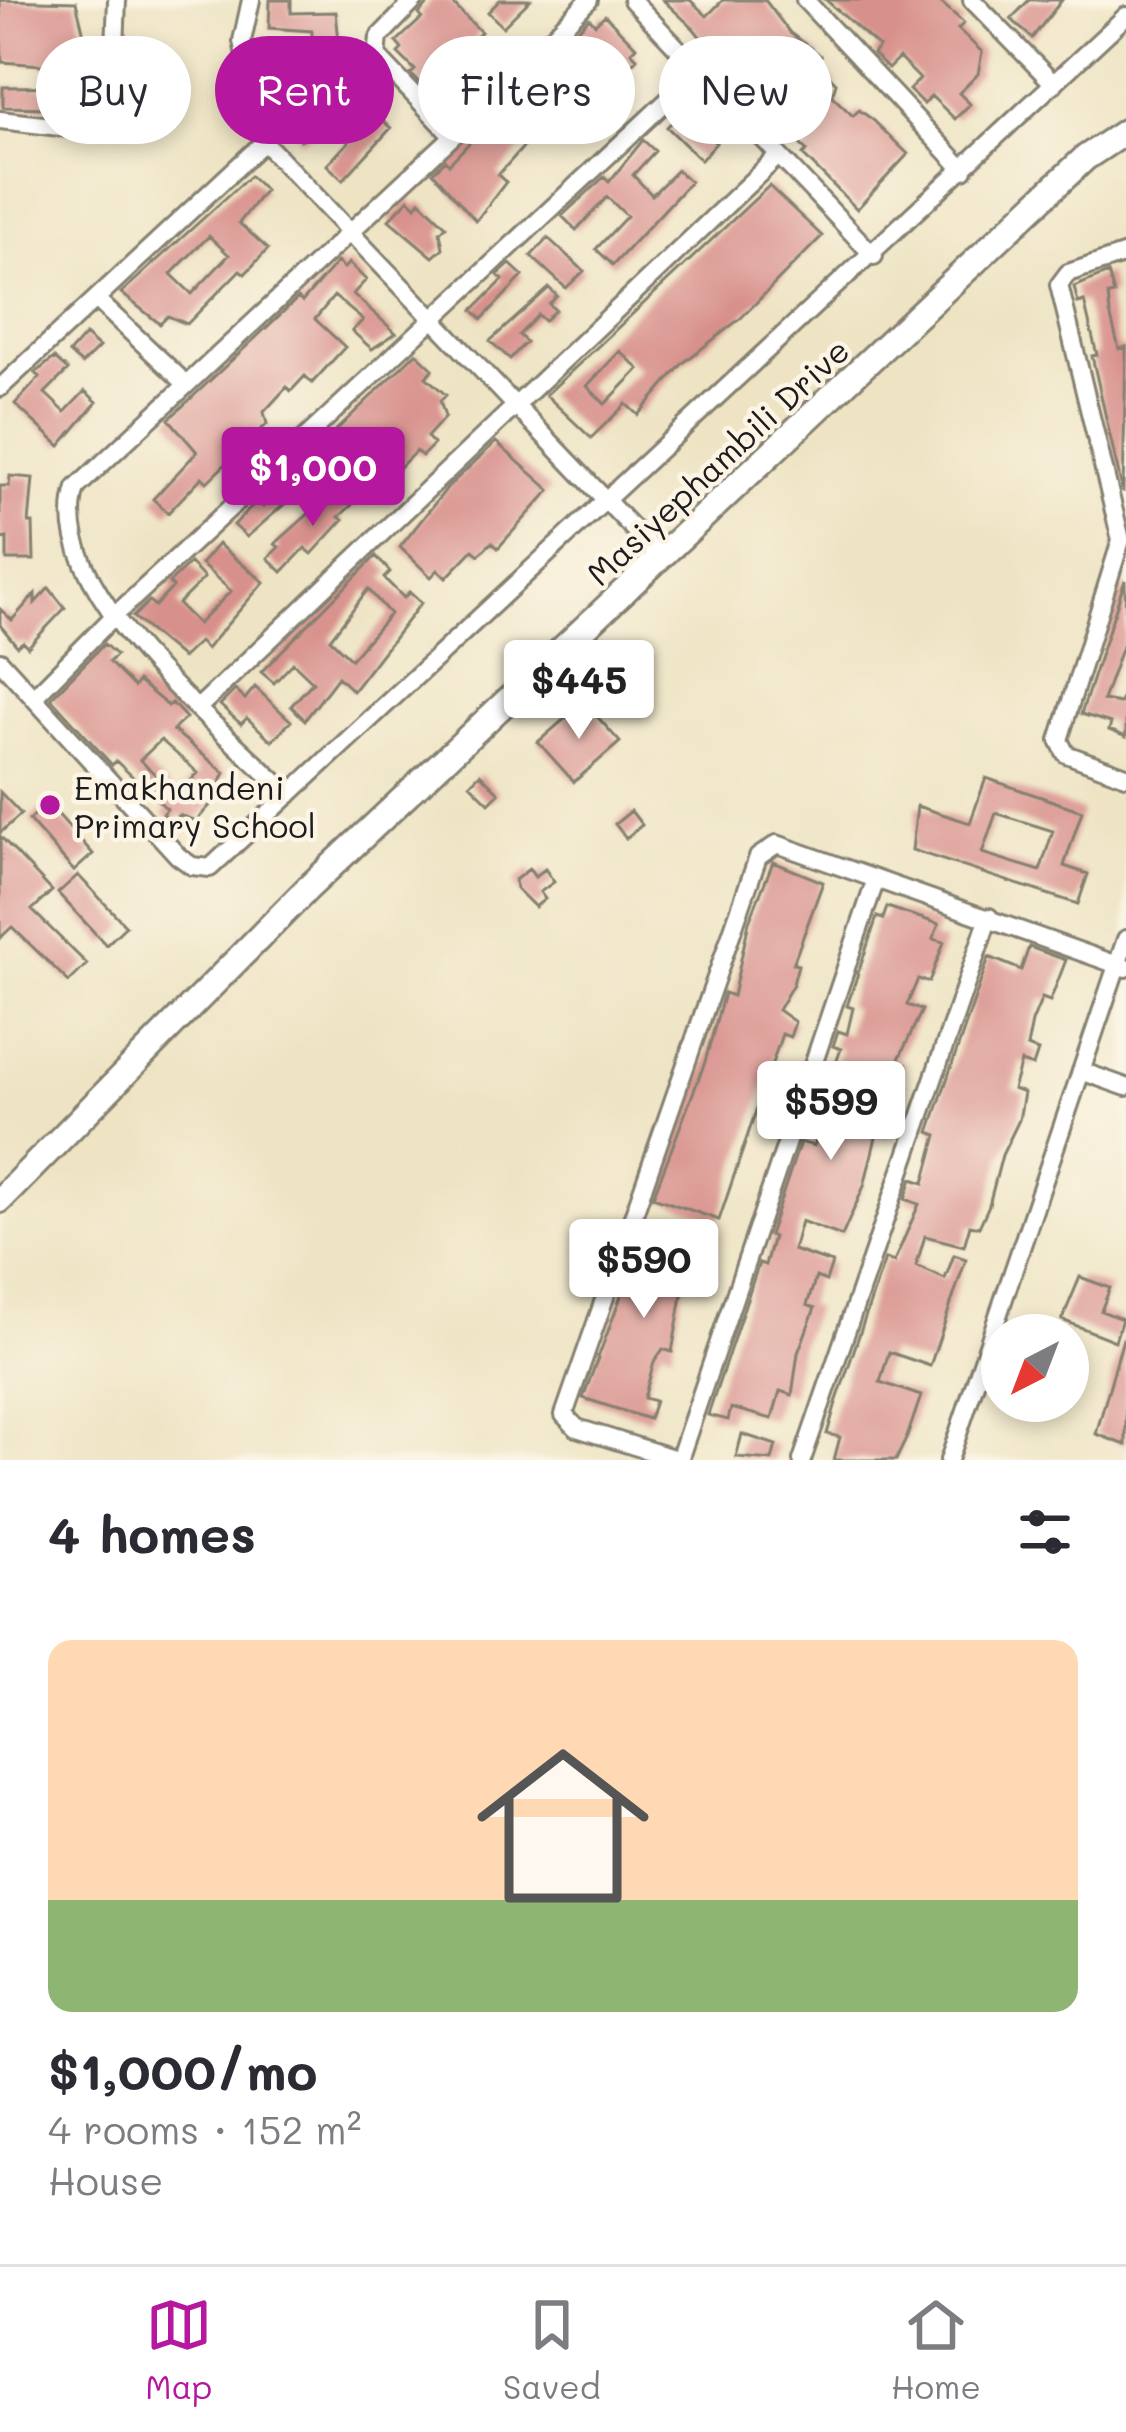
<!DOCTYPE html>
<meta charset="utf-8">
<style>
:root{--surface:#fff;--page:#f2f2f3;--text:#2b2b33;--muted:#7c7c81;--line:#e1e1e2;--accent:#b5179e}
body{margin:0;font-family:Mali,sans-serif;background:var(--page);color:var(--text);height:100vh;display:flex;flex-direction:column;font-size:45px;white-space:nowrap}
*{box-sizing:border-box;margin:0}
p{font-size:39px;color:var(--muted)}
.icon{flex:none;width:66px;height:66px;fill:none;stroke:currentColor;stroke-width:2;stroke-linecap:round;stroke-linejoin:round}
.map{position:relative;height:1460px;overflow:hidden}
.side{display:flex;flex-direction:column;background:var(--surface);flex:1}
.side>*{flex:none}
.guide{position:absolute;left:36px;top:36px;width:1056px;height:108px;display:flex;gap:24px}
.needle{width:78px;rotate:222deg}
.controls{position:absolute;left:981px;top:1314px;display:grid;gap:24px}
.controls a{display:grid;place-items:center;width:108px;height:108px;border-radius:50%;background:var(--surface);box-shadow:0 6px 18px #0003;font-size:60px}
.price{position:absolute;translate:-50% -102px;padding:0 27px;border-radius:12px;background:#fff;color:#222;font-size:39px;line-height:78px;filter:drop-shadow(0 3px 6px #0008)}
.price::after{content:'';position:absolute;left:50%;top:72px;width:36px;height:27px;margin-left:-18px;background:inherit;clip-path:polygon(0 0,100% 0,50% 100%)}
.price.selected{background:var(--accent);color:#fff}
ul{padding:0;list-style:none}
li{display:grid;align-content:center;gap:24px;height:636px;padding:0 48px}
li span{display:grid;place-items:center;height:372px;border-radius:24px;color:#555}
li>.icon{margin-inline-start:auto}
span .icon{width:216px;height:216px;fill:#fffc;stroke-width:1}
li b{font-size:51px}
h2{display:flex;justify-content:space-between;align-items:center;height:144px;padding:0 48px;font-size:51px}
.chip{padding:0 42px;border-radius:54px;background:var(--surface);box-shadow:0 6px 18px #0003;font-size:42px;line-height:108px}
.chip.selected{background:var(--accent);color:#fff}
.menu{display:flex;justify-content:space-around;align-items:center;height:168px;border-top:3px solid var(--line);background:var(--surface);font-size:33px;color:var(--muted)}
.menu a{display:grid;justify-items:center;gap:6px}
.menu .selected{color:var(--accent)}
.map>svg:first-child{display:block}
.building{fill:#d8908c;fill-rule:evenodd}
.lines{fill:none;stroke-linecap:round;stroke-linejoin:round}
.street-casing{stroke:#858070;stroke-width:22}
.primary-casing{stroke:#858070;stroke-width:30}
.street{stroke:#fff;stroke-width:16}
.primary{stroke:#fff;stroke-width:24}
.poi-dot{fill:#b5179e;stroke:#fcf5e5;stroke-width:4.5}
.labels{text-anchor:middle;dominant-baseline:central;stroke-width:9;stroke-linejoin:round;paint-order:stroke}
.street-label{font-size:33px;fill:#1c1c1c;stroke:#fcf5e5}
.poi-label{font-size:33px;fill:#1c1c1c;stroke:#fcf5e5;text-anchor:start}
</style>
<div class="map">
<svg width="1126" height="1460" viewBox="0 0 1126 1460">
<rect width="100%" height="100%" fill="#fcf5e5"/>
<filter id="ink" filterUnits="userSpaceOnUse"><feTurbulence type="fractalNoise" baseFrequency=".00833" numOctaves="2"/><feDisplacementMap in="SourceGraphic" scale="24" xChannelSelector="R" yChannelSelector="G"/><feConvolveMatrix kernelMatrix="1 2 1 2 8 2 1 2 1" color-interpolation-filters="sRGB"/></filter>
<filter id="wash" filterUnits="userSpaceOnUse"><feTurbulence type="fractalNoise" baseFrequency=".004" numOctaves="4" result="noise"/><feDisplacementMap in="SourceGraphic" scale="48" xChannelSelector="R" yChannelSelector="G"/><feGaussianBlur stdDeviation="2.7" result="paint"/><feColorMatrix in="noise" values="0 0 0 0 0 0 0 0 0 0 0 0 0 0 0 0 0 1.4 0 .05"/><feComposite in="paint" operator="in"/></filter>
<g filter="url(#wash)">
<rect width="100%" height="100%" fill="#eee4c4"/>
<g id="blocks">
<path class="building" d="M0,0l76,2 8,33 -2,33 -80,-6z
M270,0h21v13l45,-1 5,49h-29v-30l-43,-3z
M432,0h17l32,32 -7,7 7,6 -11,10 -9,-8 -22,25 17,16 -16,16 -29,-30 4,-4 -17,-17 4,-4 -6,-7 26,-24 -3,-4z
M500,0h30l-27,27 -15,-15z
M663,0h27l17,16 16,-16h42l25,33 31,23 -5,6 20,21 -4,13 21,20 6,-6 14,10 35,34 -51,55 -54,-54 4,-4 -31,-31 3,-3 -72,-64 3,-4 -16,-20zM773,43l21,19 -21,21 -20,-20z
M826,0h112l26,23 -6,6 24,23 -4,22 -19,19 11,11 -15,15 -24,-23 -7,8 -15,-14 11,-11 -21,-21 -11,11 -15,-15 6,-7z
M1029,0h33l-30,38 -21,-19z
M605,15l31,32 -5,5 6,6 -27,28 -3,7 5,6 -43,41 -39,-3 19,-21 -20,-17 -25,26 21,20 -27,30 8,7 -30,39 -43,-49 13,-12 3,4 140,-146 6,6z
M263,59h28l4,22h-31z
M346,70l21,20 -5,5 9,9 -70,36 -20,-35 27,-14 4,8z
M90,86l-1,23 -86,-2v-20z
M686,101l15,14 -8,8 23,20 -15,17 -34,-33 7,-7 -5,-4z
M375,114l16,14 -48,52 -16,-15z
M643,140l12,11 -22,24 19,20 25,-25 13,12 -77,83 -17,-16 31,-33 -20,-19 -31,33 -14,-14 42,-39 5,5z
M250,176l15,14 -26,33 29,26 -23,25 -5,-4 -53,54 -19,-8 -8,8 -39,-31zM209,236l20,19 -37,39 -21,-20z
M769,186l53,50 -81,82 -58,45 -45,52 -12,-11 -35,34 -45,-43zM620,351l19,18 -34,35 -18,-18z
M409,199l7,7 4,-5 26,25 -6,6 3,16 -10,9 -44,-37z
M548,238l36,33 -18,17 -35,-32z
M337,262l7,6 5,-5 17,17 -13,14 43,39 -24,16 -20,-18 11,-11 -29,-24 -19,23 30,28 -33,36 -7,-7 -14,15 -4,-4 -23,25 3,12 -60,58 -5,-5 -34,36 -15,-14 44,-47 -28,-33 129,-121 4,4z
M510,264l13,12 -41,43 -9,-9 30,-30 -5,-5z
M1108,273l6,21 -6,1 2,18 9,36 7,-2 -3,146 -31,-137 5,-1 -13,-54 -6,2 -4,-16z
M549,288l8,8 -8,8 6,6 -11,11 -6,-6 -19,20 7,7 -16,17 -20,-18z
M85,335l14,12 -17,17 -13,-11z
M416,353l17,16 -7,8 20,18 -6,6 5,16 -18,20 7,7 -12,12 -6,-5 -38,38 -51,-50z
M54,358l14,12 -23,23 20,19 20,-21 12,11 -37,44 -45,-42 25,-27 -5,-4z
M496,442l54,48 -52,58 -6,-6 -13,13 -6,-5 -27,28 -8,-8 -7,7 -31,-30 47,-59z
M314,453l26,30 -6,7 -21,-19 -12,13 -13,-12z
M10,476l23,2 -4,45h4l1,37h-27v-22l-7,1v-53h9z
M286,484l10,10 -49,43 -13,-12 23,-24 6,6z
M341,485l15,16 -17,16 4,3 -31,34 -7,-6 -23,24 -14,-14 11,-11 -4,-3z
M218,544l46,38 -58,67 -7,-7 -17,16 -49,-41 16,-16 6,5 18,-19 -4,-4 21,-20 14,15 -26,26 20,20 33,-33 -30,-27z
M376,556l14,16 -6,6 20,20 5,-6 12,11 -68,88 -15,-14 -33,43 -14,-14 22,-24 -20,-19 -19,20 -13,-11zM368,589l22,25 -39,45 -21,-20z
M1125,580l1,55 -23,65 17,3 6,-14v48l-17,-7 2,-7 -30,-9z
M49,588l16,20 -37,39 -5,-5 -6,4 -17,-21v-16l12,11 23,-26v9z
M104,644l12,11 -7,7 25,25 4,-6 30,25 4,-3 14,15 -13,12 52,43 -8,16 4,4 -25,28 -17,-6 -6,7 -10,-8 4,-5 -51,-48 -4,4 -61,-67zM161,740l37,33 -21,22 -37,-35z
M255,687l36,34 -19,20 -25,-23 -6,6 -21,-19 15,-15 10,9z
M584,702l36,40 -46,40 -36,-40z
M480,774l19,19 -10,10 -19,-19z
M986,778l96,33 -18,55 24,8 -10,30 -166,-54 5,-44 53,17zM996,813l57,18 -13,40 -58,-18z
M0,792l21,22 -21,19z
M48,803l45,51 -19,17 -45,-51z
M631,811l11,14 -16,13 -11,-14z
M0,836l52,55 -20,19 55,54 -18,18 -57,-55 -12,11z
M773,862l50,20 -30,82 5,1 -5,19 -15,26 17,12 -5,15 -8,-3 -63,186 -66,-23 52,-135 19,-69 9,3 16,-74z
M529,869l6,8 10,-8 9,13 -14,10 5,7 -10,8 -19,-19 -1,-8z
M78,875l48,51 -20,19 -48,-52z
M887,907l52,17 -6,15 11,3 -15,40 -11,-3 -11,26 15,5 -24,51 8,3 -7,17 6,2 -17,53 -11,-3 -13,53 -22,50 -41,-15 -8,29 39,13 -6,18 -10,-4 -9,28 8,3 -17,45 -6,42 -12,-4 -8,28 -41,-11 -3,12 -20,-5 51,-152 6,2 8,-28 -4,-2 31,-93 14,4 10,-29 -12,-3 4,-15 5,2 9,-21 11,-31 -8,-3 5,-15 9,3 6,-26 -6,-2 30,-89 6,2z
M1029,947l37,13 -16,41 -8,-3 -10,24 -5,25 11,4 -5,15 -12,-4 -8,27 11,4 -5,27 -17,35 -13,50 -10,22 -9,-2 -6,21 -39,-10 -9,30 29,13 9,-24 12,4 -36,107 -41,-14 -9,30 41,14 -14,41 -11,23h-62l6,-23 -13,-3 8,-28 50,-147 9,3 25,-58 -14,-5 7,-20 12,4 13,-48 -8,-3 60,-175 32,13z
M648,1224l62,20 -6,18 -15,-5 -17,95 -9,-3 -9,13 -10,36 11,3 -6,18 -66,-21z
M1080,1277l30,11 -9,23 21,8 -7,22 -53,-21z
M1123,1339h3v106l-30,-11z
M742,1434l34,11 -4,15 -36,-3z"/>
</g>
</g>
<g filter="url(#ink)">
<use href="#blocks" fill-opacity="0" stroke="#858070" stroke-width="3"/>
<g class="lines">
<g class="street-casing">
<path id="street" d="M251,0l-9,41 22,101 398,417
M415,0l-36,37 -2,19 76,80
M632,0l242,256
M805,0l159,170
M972,0l82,84
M0,120l94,11 18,-12 5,-119
M1126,254l-58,19 -9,12 62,255 -62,200 7,14 60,22
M96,299l89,84
M0,388l264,-246
M0,661l178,195 14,10 18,2 916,-852
M34,697l78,-79 587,-547
M200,706l578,-550
M289,795c-66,-66 -246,-206 -213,-307l377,-352 136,-136
M1081,1071l45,16
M679,1460l-102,-32 -13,-13 194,-558 19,-13 349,124
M679,1460l196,-578
M802,1460l187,-543
M949,1460l177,-521"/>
</g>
<g class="primary-casing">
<path id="primary" d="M0,1200l308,-312 777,-730 41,-27"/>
</g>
<use href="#street" class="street"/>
<use href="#primary" class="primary"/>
</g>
</g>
<circle class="poi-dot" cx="50" cy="805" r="12"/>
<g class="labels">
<g class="street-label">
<text transform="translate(717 461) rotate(-43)">Masiyephambili Drive</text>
</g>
<g class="poi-label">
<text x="74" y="786">Emakhandeni<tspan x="74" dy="38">Primary School</tspan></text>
</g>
</g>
</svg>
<div class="controls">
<a><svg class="needle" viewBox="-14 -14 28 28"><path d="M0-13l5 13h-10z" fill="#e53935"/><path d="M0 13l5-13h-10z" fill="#7c7c81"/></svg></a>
</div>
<b class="price selected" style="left:313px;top:529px">$1,000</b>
<b class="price" style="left:579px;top:742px">$445</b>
<b class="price" style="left:831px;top:1163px">$599</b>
<b class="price" style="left:644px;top:1321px">$590</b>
<div class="guide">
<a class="chip">Buy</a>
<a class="chip selected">Rent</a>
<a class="chip">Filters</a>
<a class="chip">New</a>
</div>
</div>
<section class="side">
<h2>4 homes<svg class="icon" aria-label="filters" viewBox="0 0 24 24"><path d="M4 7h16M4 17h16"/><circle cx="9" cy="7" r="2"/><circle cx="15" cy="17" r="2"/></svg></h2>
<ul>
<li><span style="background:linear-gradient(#ffd9b3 70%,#8fb573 0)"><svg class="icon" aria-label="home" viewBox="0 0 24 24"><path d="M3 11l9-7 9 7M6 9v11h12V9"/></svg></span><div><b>$1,000/mo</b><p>4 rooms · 152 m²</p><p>House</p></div></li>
</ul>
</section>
<nav class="menu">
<a class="selected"><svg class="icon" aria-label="map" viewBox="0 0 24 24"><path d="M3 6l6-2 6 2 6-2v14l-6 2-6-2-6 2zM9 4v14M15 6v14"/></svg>Map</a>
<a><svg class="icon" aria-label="saved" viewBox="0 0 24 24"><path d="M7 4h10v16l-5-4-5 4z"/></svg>Saved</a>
<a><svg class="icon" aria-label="home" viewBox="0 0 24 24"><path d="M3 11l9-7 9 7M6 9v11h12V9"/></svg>Home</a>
</nav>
